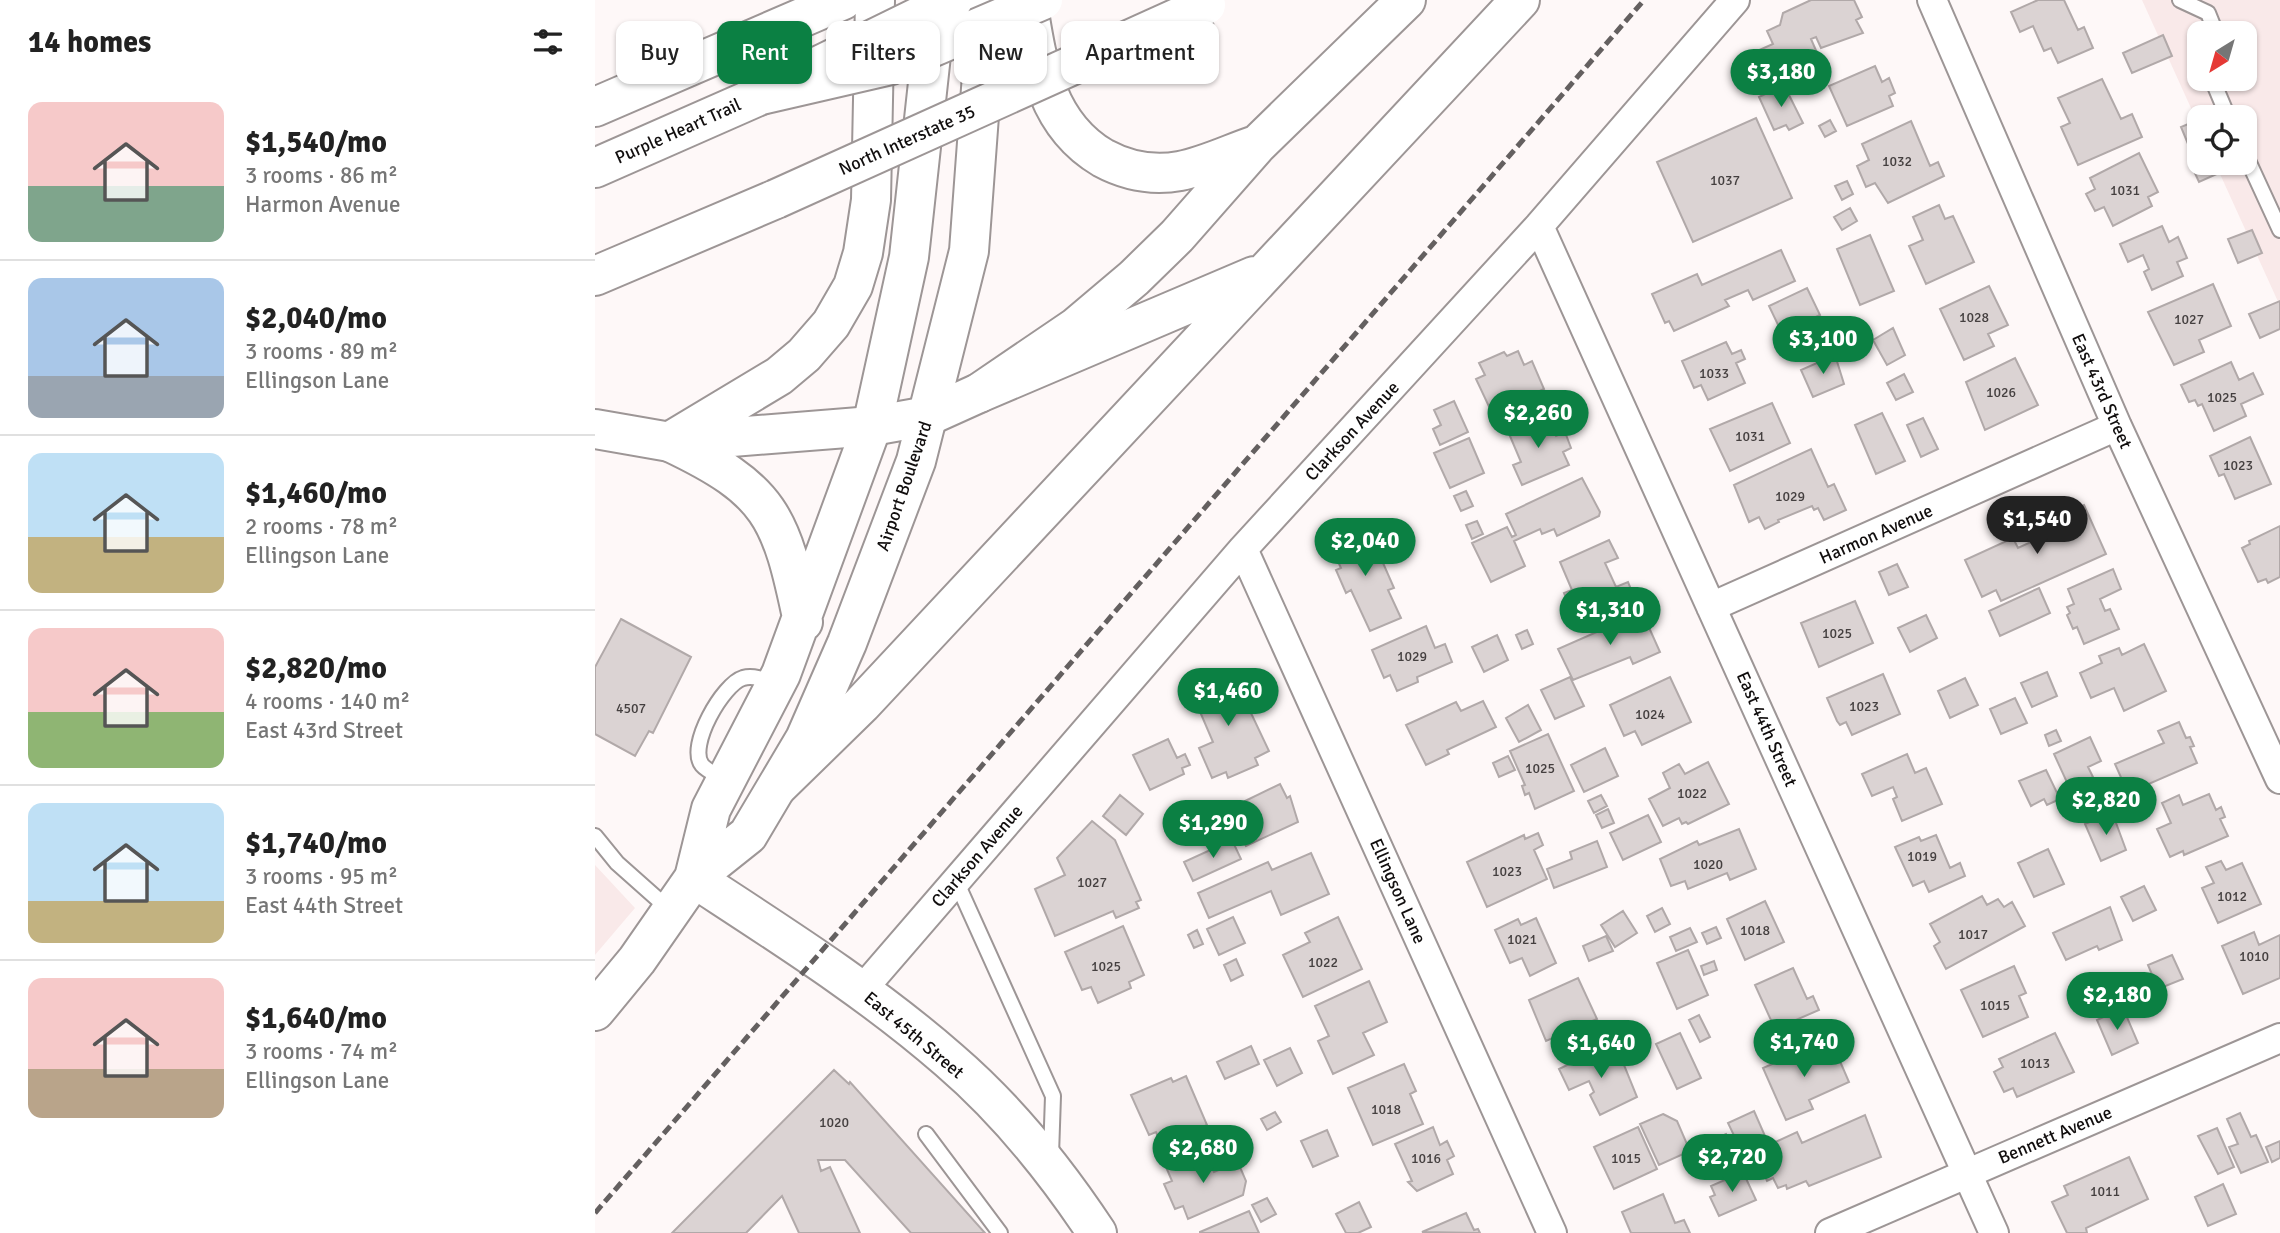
<!DOCTYPE html>
<meta charset="utf-8">
<style>
:root{--surface:#fff;--page:#f2f2f2;--text:#222;--muted:#767676;--line:#e0e0e0;--accent:#0b8043}
body{margin:0;font-family:Signika,sans-serif;background:var(--page);color:var(--text);height:100vh;display:flex;flex-direction:column;font-size:26px;white-space:nowrap}
*{box-sizing:border-box;margin:0}
p{font-size:23px;color:var(--muted)}
.icon{flex:none;width:38px;height:38px;fill:none;stroke:currentColor;stroke-width:2;stroke-linecap:round;stroke-linejoin:round}
.map{position:relative;flex:1;overflow:hidden}
.side{display:flex;flex-direction:column;background:var(--surface);width:595px}
.side>*{flex:none}
.hud{position:absolute;left:21px;top:21px;width:665px;height:63px;display:flex;gap:14px}
.needle{width:46px;rotate:217deg}
.buttons{position:absolute;left:1592px;top:21px;display:grid;gap:14px}
.buttons a{display:grid;place-items:center;width:70px;height:70px;border-radius:14px;background:var(--surface);box-shadow:0 2px 5px #0004;font-size:35px}
.price{position:absolute;translate:-50% -60px;padding:0 16px;border-radius:24px;background:var(--accent);color:#fff;font-size:23px;line-height:46px;filter:drop-shadow(0 2px 4px #0008)}
.price::after{content:'';position:absolute;left:50%;top:42px;width:21px;height:16px;margin-left:-10px;background:inherit;clip-path:polygon(0 0,100% 0,50% 100%)}
.price.active{background:#222;color:#fff}
ul{padding:0;list-style:none}
li{display:flex;align-items:center;gap:21px;height:175px;padding:0 28px}
li+li{border-top:2px solid var(--line)}
li span{display:grid;place-items:center;flex:none;width:196px;height:140px;border-radius:14px;color:#555}
li>.icon{margin-inline-start:auto}
span .icon{width:84px;height:84px;fill:#fffc;stroke-width:1}
li b{font-size:30px}
h2{display:flex;justify-content:space-between;align-items:center;height:84px;padding:0 28px;font-size:30px}
.pill{padding:0 24px;border-radius:14px;background:var(--surface);box-shadow:0 2px 5px #0004;font-size:24px;line-height:63px}
.pill.active{background:var(--accent);color:#fff}
main{display:flex;flex:1;min-height:0}
.map>svg:first-child{display:block}
.built{fill:#f9e9e9;fill-rule:evenodd}
.building{fill:#dbd3d3;stroke:#b1a9a9;stroke-width:2}
.lines{fill:none;stroke-linecap:round;stroke-linejoin:round}
.lane-casing{stroke:#9d9696;stroke-width:18}
.street-casing{stroke:#9d9696;stroke-width:32}
.secondary-casing{stroke:#9d9696;stroke-width:42}
.primary-casing{stroke:#9d9696;stroke-width:42}
.highway-casing{stroke:#9d9696;stroke-width:42}
.lane{stroke:#fff;stroke-width:14}
.street{stroke:#fff;stroke-width:28}
.secondary{stroke:#fff;stroke-width:38}
.primary{stroke:#fff;stroke-width:38}
.highway{stroke:#fff;stroke-width:38}
.rail{stroke:#646060;stroke-width:5;stroke-dasharray:10 5;stroke-linecap:butt}
.secondary-bridge-casing{stroke:#9d9696;stroke-width:42;stroke-linecap:butt}
.highway-bridge-casing{stroke:#9d9696;stroke-width:42;stroke-linecap:butt}
.secondary-bridge{stroke:#fff;stroke-width:38}
.highway-bridge{stroke:#fff;stroke-width:38}
.labels{text-anchor:middle;dominant-baseline:central;stroke-width:6;stroke-linejoin:round;paint-order:stroke}
.number-label{font-size:14px;fill:#443f3f}
.street-label{font-size:18px;fill:#110e0e;stroke:#fff}
</style>
<main>
<section class="side">
<h2>14 homes<svg class="icon" aria-label="filters" viewBox="0 0 24 24"><path d="M4 7h16M4 17h16"/><circle cx="9" cy="7" r="2"/><circle cx="15" cy="17" r="2"/></svg></h2>
<ul>
<li><span style="background:linear-gradient(#f6c9c9 60%,#7fa58c 0)"><svg class="icon" aria-label="home" viewBox="0 0 24 24"><path d="M3 11l9-7 9 7M6 9v11h12V9"/></svg></span><div><b>$1,540/mo</b><p>3 rooms · 86 m²</p><p>Harmon Avenue</p></div></li>
<li><span style="background:linear-gradient(#a9c7e8 70%,#9aa5b1 0)"><svg class="icon" aria-label="home" viewBox="0 0 24 24"><path d="M3 11l9-7 9 7M6 9v11h12V9"/></svg></span><div><b>$2,040/mo</b><p>3 rooms · 89 m²</p><p>Ellingson Lane</p></div></li>
<li><span style="background:linear-gradient(#bfe0f5 60%,#c2b280 0)"><svg class="icon" aria-label="home" viewBox="0 0 24 24"><path d="M3 11l9-7 9 7M6 9v11h12V9"/></svg></span><div><b>$1,460/mo</b><p>2 rooms · 78 m²</p><p>Ellingson Lane</p></div></li>
<li><span style="background:linear-gradient(#f6c9c9 60%,#8fb573 0)"><svg class="icon" aria-label="home" viewBox="0 0 24 24"><path d="M3 11l9-7 9 7M6 9v11h12V9"/></svg></span><div><b>$2,820/mo</b><p>4 rooms · 140 m²</p><p>East 43rd Street</p></div></li>
<li><span style="background:linear-gradient(#bfe0f5 70%,#c2b280 0)"><svg class="icon" aria-label="home" viewBox="0 0 24 24"><path d="M3 11l9-7 9 7M6 9v11h12V9"/></svg></span><div><b>$1,740/mo</b><p>3 rooms · 95 m²</p><p>East 44th Street</p></div></li>
<li><span style="background:linear-gradient(#f6c9c9 65%,#b9a48a 0)"><svg class="icon" aria-label="home" viewBox="0 0 24 24"><path d="M3 11l9-7 9 7M6 9v11h12V9"/></svg></span><div><b>$1,640/mo</b><p>3 rooms · 74 m²</p><p>Ellingson Lane</p></div></li>
</ul>
</section>
<div class="map">
<svg width="1685" height="1233" viewBox="0 0 1685 1233">
<rect width="100%" height="100%" fill="#fef8f8"/>
<path class="built" d="M1547,0h138v306l-65,-143h30v-46h-45v11zM1605,33h45v46h-45z
M0,865l40,43 -40,47z"/>
<path class="building" d="M1216,0h43l8,17 -6,3 7,13 -42,15 -5,-11 -5,2 7,16 -49,22 -12,-26 16,-7 -6,-13 13,-6 3,-12z
M1443,0h26l14,30 6,-3 9,21 -35,15 -7,-15 -7,3 -11,-25 -13,6 -9,-20z
M1568,35l9,21 -40,17 -9,-20z
M1280,66l7,16 7,-4 6,15 -6,3 4,10 -46,20 -18,-40z
M1507,79l19,40 11,-5 10,23 -64,28 -17,-38 9,-4 -12,-25z
M1189,85l19,38 -14,7 -3,-5 -12,5 -15,-33z
M1161,118l36,80 -99,44 -36,-80z
M1605,119v20l-12,5 -7,-17z
M1235,120l6,11 -11,6 -6,-11z
M1316,121l19,45 8,-4 6,14 -56,27 -13,-20 -9,4 -9,-21 12,-6 -7,-16z
M1544,153l19,39 -10,5 4,9 -39,20 -9,-19 -9,4 -9,-17 9,-5 -5,-11z
M1612,163h7l5,10 -20,9 -6,-13z
M1252,181l6,13 -11,6 -7,-14z
M1344,205l6,14 8,-3 21,46 -48,22 -17,-38 14,-6 -10,-23z
M1255,208l7,13 -15,9 -8,-13z
M1567,226l7,16 9,-5 9,21 -10,4 6,14 -31,14 -8,-18 5,-3 -6,-14 -15,7 -8,-18z
M1657,230l10,23 -24,10 -10,-24z
M1275,235l24,56 -34,14 -23,-56z
M1186,250l14,31 -42,19 -5,-10 -23,10 4,6 -55,25 -5,-10 -4,2 -13,-29 45,-20 5,11z
M1618,284l18,42 -32,14 5,12 -30,13 -26,-53z
M1394,286l19,39 -20,9 6,12 -30,14 -24,-51z
M1212,288l13,27 -38,18 -13,-27z
M1685,301v28l-20,9 -11,-24z
M1298,328l12,27 -18,10 -14,-25z
M1131,342l6,12 9,-4 4,9 -9,4 9,20 -37,17 -7,-15 -7,3 -12,-27z
M923,351l6,14 8,-4 12,28 -52,24 -16,-34 9,-4 -6,-12 25,-11 3,4z
M1240,355l9,29 -31,13 -12,-27z
M1420,358l23,47 -53,25 -19,-48z
M1636,362l8,18 14,-7 10,21 -22,10 5,12 -32,15 -12,-27 -4,2 -3,-6 -6,2 -8,-17z
M1309,374l9,18 -17,8 -9,-17z
M859,401l14,31 -28,13 -7,-16 8,-4 -7,-15z
M1177,403l18,40 -60,28 -20,-42z
M1287,413l23,48 -29,13 -21,-49z
M1328,418l15,31 -17,8 -14,-32z
M953,419l8,17 9,-4 6,16 -8,4 6,13 -47,20 -9,-20 8,-3 -14,-33 20,-8 3,6z
M1655,437l21,47 -36,15 -11,-25 -5,2 -9,-20z
M874,438l15,35 -34,15 -16,-35z
M1216,449l17,38 6,-3 12,26 -22,10 -6,-12 -4,2 -2,-4 -34,14 1,2 -14,7 -6,-12 -10,5 -15,-37z
M987,478l18,34 -1,4 -42,20 -3,-7 -12,5 -2,-5 -26,12 11,25 -34,16 -19,-39 35,-16 5,10 4,-2 -10,-21z
M871,491l7,15 -12,5 -7,-15z
M1489,505l22,49 -105,47 -5,-11 -14,7 -17,-37 48,-22 5,10 24,-11 -5,-10z
M882,521l6,13 -11,5 -6,-14z
M1685,526v51l-12,6 -2,-4 -8,3 -16,-34 8,-4 -1,-3z
M754,530l4,8 16,-7 25,57 -6,2 13,28 -31,13 -19,-41 -5,3 -10,-23 5,-2 -13,-28z
M1014,540l9,18 -13,5 11,24 12,-5 5,12 -57,27 -12,-28 8,-3 -12,-28z
M1302,564l11,23 -19,8 -10,-23z
M1518,569l8,20 -21,10 5,12 5,-2 9,20 -35,15 -7,-17 -4,2 -6,-14 3,-2 -3,-6 7,-3 -6,-15z
M1444,588l11,25 -50,23 -11,-25z
M1260,601l18,42 -54,24 -18,-44z
M1047,612l18,40 -27,12 -3,-7 -57,23 -15,-31z
M1331,615l11,23 -27,14 -12,-24z
M26,619l70,38 -38,76 -4,-2 -14,25 -40,-22v-67z
M831,626l9,22 10,-4 7,18 -35,15 1,5 -21,9 -7,-16 -6,3 -12,-28z
M932,630l6,14 -11,5 -6,-14z
M902,635l11,25 -24,12 -12,-25z
M1549,644l22,47 -42,20 -10,-23 -23,10 -11,-25 22,-10 -3,-7 20,-8 3,7z
M1452,672l10,24 -25,11 -11,-24z
M637,673l37,78 -14,7 3,7 -30,13 -2,-6 -14,6 -13,-30 14,-6 -24,-56 18,-8 2,6z
M1288,674l17,40 -48,21 -6,-13 -6,3 -3,-4 -10,-23z
M975,677l14,29 -29,13 -14,-29z
M1075,677l21,45 -49,23 -7,-14 -11,5 -14,-31z
M1370,678l13,27 -28,13 -12,-27z
M1420,698l12,25 -26,11 -11,-25z
M888,701l13,26 -49,23 2,4 -23,11 -20,-40 50,-23 5,9z
M933,705l13,25 -22,12 -13,-24z
M1584,722l7,16 4,-1 4,9 -4,1 7,16 -69,30 -13,-29 49,-21 -6,-12z
M1461,730l5,11 -12,5 -4,-11z
M953,734l26,57 -39,18 -6,-16 -4,2 -3,-9 3,-1 -15,-34z
M1495,737l11,24 -13,6 5,10 -23,12 -16,-35z
M573,739l9,19 8,-4 5,11 -8,3 2,6 -34,16 -17,-35z
M1010,748l13,28 -34,16 -13,-27z
M1312,754l8,19 11,-5 16,36 -40,17 -9,-22 4,-2 -4,-10 -21,9 -10,-22z
M913,756l7,14 -16,7 -6,-14z
M1113,762l21,42 -41,20 -2,-2 -4,2 -3,-6 -16,8 -14,-27 21,-11 -7,-15 16,-9 6,10z
M1451,770l14,29 -13,6 -3,-6 -13,7 -12,-25z
M685,784l7,14 3,-2 8,26 -52,24 -7,-15 16,-8 -10,-22z
M1614,794l7,16 5,-3 4,10 -5,2 8,17 -44,19 -1,-4 -13,6 -13,-28 14,-6 -9,-20 17,-8 4,10z
M525,795l23,19 -17,21 -23,-19z
M1006,795l6,11 -13,7 -6,-12z
M1013,809l6,14 -12,5 -6,-13z
M1517,812l14,38 -25,11 -16,-37z
M1053,815l13,27 -38,18 -13,-27z
M497,821l23,19 26,60 -5,2 3,6 -23,10 -3,-7 -58,25 -20,-47 30,-14 -8,-17z
M1144,829l17,40 -26,11 -3,-7 -39,16 -3,-8 -14,5 -11,-27 37,-18 2,4z
M943,833l5,12 -9,5 13,29 -60,28 -20,-45 57,-27 1,4z
M1341,835l14,33 10,-5 5,13 -36,16 -5,-11 -11,5 -18,-39 24,-10 2,4z
M637,840l9,19 -48,22 -9,-19z
M1002,841l10,26 -53,21 -7,-19 25,-10 -2,-7z
M1453,849l16,35 -30,13 -16,-34z
M716,853l18,41 -48,21 -10,-24 -62,27 -11,-25 70,-31 4,8z
M1626,861l5,9 16,-7 19,41 -43,19 -16,-35 12,-5 -8,-16z
M1549,886l12,24 -23,11 -12,-24z
M1387,896l5,9 11,-6 6,8 8,-5 13,24 -79,43 -12,-23 6,-4 -10,-18z
M1170,901l19,41 -39,18 -18,-41z
M1515,907l12,33 -23,10 -2,-4 -31,14 -13,-27z
M1067,908l8,16 -15,8 -8,-16z
M1028,911l14,22 -22,14 -14,-22z
M638,917l12,26 -26,12 -12,-26z
M743,917l24,52 -59,28 -20,-42 27,-13 -5,-9z
M941,918l20,45 -26,13 -8,-18 -12,5 -15,-33 23,-11 3,6z
M528,926l21,49 -15,7 2,6 -33,15 -7,-16 -9,3 -17,-38z
M1121,927l5,11 -14,6 -5,-11z
M1095,928l7,14 -21,9 -6,-14z
M602,930l6,14 -9,4 -6,-13z
M1659,932l5,13 21,-10v43l-37,16 -21,-48z
M1011,936l7,15 -24,10 -6,-15z
M1093,950l20,45 -31,14 -20,-46z
M1577,955l11,24 -25,10 -10,-24z
M641,959l7,16 -12,6 -7,-16z
M1119,961l3,9 -13,5 -3,-9z
M1419,966l12,27 -7,3 9,21 -45,20 -22,-47z
M1198,968l14,31 6,-3 6,14 -44,19 -20,-44z
M983,978l19,41 -51,22 -17,-41z
M1547,978l5,10 -13,8 -6,-10z
M774,981l18,41 -24,11 11,22 -41,19 -15,-33 11,-5 -14,-30z
M1528,1008l15,35 -26,12 -15,-35z
M1104,1015l11,22 -10,5 -11,-22z
M1085,1033l21,45 -24,11 -21,-45z
M1460,1033l19,39 -57,25 -4,-9 -9,4 -10,-20 9,-5 -4,-8z
M1228,1042l9,21 7,-4 10,23 -40,18 4,9 -27,11 -23,-52z
M656,1046l8,18 -34,15 -8,-17z
M1009,1047l8,17 10,-4 15,37 -37,18 -10,-20 4,-3 -5,-11 -20,9 -10,-21z
M695,1048l12,25 -25,13 -13,-26z
M809,1064l12,27 -6,3 13,30 -50,21 -25,-57z
M239,1070l15,14 1,-2 135,151h-74l-66,-73h-27l3,11 9,-4 30,66h-61l-17,-37 -36,37h-74z
M591,1076l21,49 -45,21 -6,-14 -7,3 -18,-40 40,-17 2,4z
M1159,1111l11,25 -25,12 -12,-25z
M680,1112l6,10 -14,8 -6,-11z
M1645,1113l11,24 5,-2 12,27 -27,11 -12,-26 9,-3 -11,-25z
M1068,1114l14,7 13,30 -31,14 -19,-41z
M1270,1115l16,42 -72,29 -3,-5 -19,8 -1,-4 -8,3 -5,-10 -6,3 -13,-29 43,-20 5,11z
M838,1127l7,18 7,-4 7,15 -7,4 6,14 -36,17 -9,-9 4,-1 -17,-37z
M1043,1127l19,42 -43,20 -20,-42z
M1622,1128l17,39 -16,7 -20,-38z
M732,1130l11,26 -25,11 -12,-26z
M1131,1134l9,18 -30,13 -8,-18z
M1685,1141v17l-8,4 -6,-15z
M609,1150l10,22 19,-8 7,3 6,14 -3,14 -55,24 -5,-13 -8,3 -11,-25 8,-3 -6,-14z
M1534,1157l19,42 -62,29 1,5h-20l-15,-31 16,-7 -4,-9z
M1148,1172l13,28 -37,16 -9,-19 5,-2 -4,-9z
M1628,1184l13,30 -28,12 -13,-29z
M1068,1194l12,29 9,-3 6,13h-59l-9,-21z
M672,1198l9,16 -15,8 -9,-17z
M764,1202l12,25 -13,6h-12l-10,-19z
M654,1211l10,22h-59v-1z
M871,1213l8,17 4,-1 2,4 -58,-1z"/>
<g class="lines">
<g class="lane-casing">
<path id="lane" d="M1585,0l28,13 8,20
M1617,79l16,38
M1650,154l35,76
M130,780c-6,-4 -18,-9 -23,-15 -15,-19 21,-81 41,-87 11,-3 22,2 32,6
M0,836l22,27 54,48
M361,881l97,215 -2,59
M331,1134l74,99"/>
</g>
<g class="street-casing">
<path id="street" d="M1337,0l185,426 163,353
M944,226l455,1007
M648,549l309,684
M1116,607l406,-181
M266,991l382,-442 296,-323 196,-226
M1235,1233l450,-195"/>
</g>
<g class="secondary-casing">
<path id="secondary" d="M432,0c10,61 18,124 76,158 24,13 49,18 77,13 26,-5 52,-18 76,-26
M0,276l181,-77
M0,429l75,13 202,-16 56,-10 51,-23 97,-66 58,-49 43,-42 80,-91 149,-145
M79,439l105,-63 25,-21 27,-31 22,-38 10,-33 8,-53 4,-200
M99,878c87,57 176,113 255,182 56,48 107,111 148,173"/>
</g>
<g class="primary-casing">
<path id="primary" d="M75,442c101,48 111,74 133,180
M99,878l17,-69 70,-135 91,-248 37,-169 23,-211 -1,-30
M0,1011l42,-51 57,-82 54,-43 57,-96 42,-96 69,-182 53,-210 13,-176 -1,-75"/>
</g>
<g class="highway-casing">
<path id="highway" d="M0,107l248,-107
M0,168l166,-73
M384,393l275,-117
M183,786l84,-82 658,-704"/>
</g>
<use href="#lane" class="lane"/>
<use href="#street" class="street"/>
<use href="#secondary" class="secondary"/>
<use href="#primary" class="primary"/>
<use href="#highway" class="highway"/>
<path class="rail" d="M0,1213l1049,-1213"/>
<g class="secondary-bridge-casing">
<path id="secondary-bridge" d="M181,199l430,-194"/>
</g>
<g class="highway-bridge-casing">
<path id="highway-bridge" d="M221,67l137,-67
M166,95l130,-30 152,-65"/>
</g>
<use href="#secondary-bridge" class="secondary-bridge"/>
<use href="#highway-bridge" class="highway-bridge"/>
</g>
<g class="labels">
<g class="number-label">
<text x="1302" y="161">1032</text>
<text x="1130" y="180">1037</text>
<text x="1530" y="190">1031</text>
<text x="1379" y="317">1028</text>
<text x="1594" y="319">1027</text>
<text x="1119" y="373">1033</text>
<text x="1406" y="392">1026</text>
<text x="1627" y="397">1025</text>
<text x="1155" y="436">1031</text>
<text x="1643" y="465">1023</text>
<text x="1195" y="496">1029</text>
<text x="1242" y="633">1025</text>
<text x="817" y="656">1029</text>
<text x="1269" y="706">1023</text>
<text x="36" y="708">4507</text>
<text x="1055" y="714">1024</text>
<text x="945" y="768">1025</text>
<text x="1097" y="793">1022</text>
<text x="1327" y="856">1019</text>
<text x="1113" y="864">1020</text>
<text x="912" y="871">1023</text>
<text x="497" y="882">1027</text>
<text x="1637" y="896">1012</text>
<text x="1160" y="930">1018</text>
<text x="1378" y="934">1017</text>
<text x="927" y="939">1021</text>
<text x="1659" y="956">1010</text>
<text x="728" y="962">1022</text>
<text x="511" y="966">1025</text>
<text x="1400" y="1005">1015</text>
<text x="1440" y="1063">1013</text>
<text x="791" y="1109">1018</text>
<text x="239" y="1122">1020</text>
<text x="831" y="1158">1016</text>
<text x="1031" y="1158">1015</text>
<text x="1510" y="1191">1011</text>
</g>
<g class="street-label">
<text transform="translate(83 131) rotate(-24)">Purple Heart Trail</text>
<text transform="translate(312 140) rotate(-24)">North Interstate 35</text>
<text transform="translate(1507 391) rotate(66)">East 43rd Street</text>
<text transform="translate(757 431) rotate(-47)">Clarkson Avenue</text>
<text transform="translate(309 486) rotate(-71)">Airport Boulevard</text>
<text transform="translate(1281 534) rotate(-24)">Harmon Avenue</text>
<text transform="translate(1172 729) rotate(66)">East 44th Street</text>
<text transform="translate(382 856) rotate(-49)">Clarkson Avenue</text>
<text transform="translate(803 891) rotate(66)">Ellingson Lane</text>
<text transform="translate(319 1035) rotate(40)">East 45th Street</text>
<text transform="translate(1460 1135) rotate(-23)">Bennett Avenue</text>
</g>
</g>
</svg>
<div class="buttons">
<a><svg class="needle" viewBox="-14 -14 28 28"><path d="M0-13l5 13h-10z" fill="#e53935"/><path d="M0 13l5-13h-10z" fill="#767676"/></svg></a>
<a><svg class="icon" aria-label="locate" viewBox="0 0 24 24"><circle cx="12" cy="12" r="6"/><path d="M12 2v4M12 18v4M2 12h4M18 12h4"/></svg></a>
</div>
<b class="price" style="left:1186px;top:109px">$3,180</b>
<b class="price" style="left:1228px;top:376px">$3,100</b>
<b class="price" style="left:943px;top:450px">$2,260</b>
<b class="price active" style="left:1442px;top:556px">$1,540</b>
<b class="price" style="left:770px;top:578px">$2,040</b>
<b class="price" style="left:1015px;top:647px">$1,310</b>
<b class="price" style="left:633px;top:728px">$1,460</b>
<b class="price" style="left:1511px;top:837px">$2,820</b>
<b class="price" style="left:618px;top:860px">$1,290</b>
<b class="price" style="left:1522px;top:1032px">$2,180</b>
<b class="price" style="left:1209px;top:1079px">$1,740</b>
<b class="price" style="left:1006px;top:1080px">$1,640</b>
<b class="price" style="left:608px;top:1185px">$2,680</b>
<b class="price" style="left:1137px;top:1194px">$2,720</b>
<div class="hud">
<a class="pill">Buy</a>
<a class="pill active">Rent</a>
<a class="pill">Filters</a>
<a class="pill">New</a>
<a class="pill">Apartment</a>
</div>
</div>
</main>
